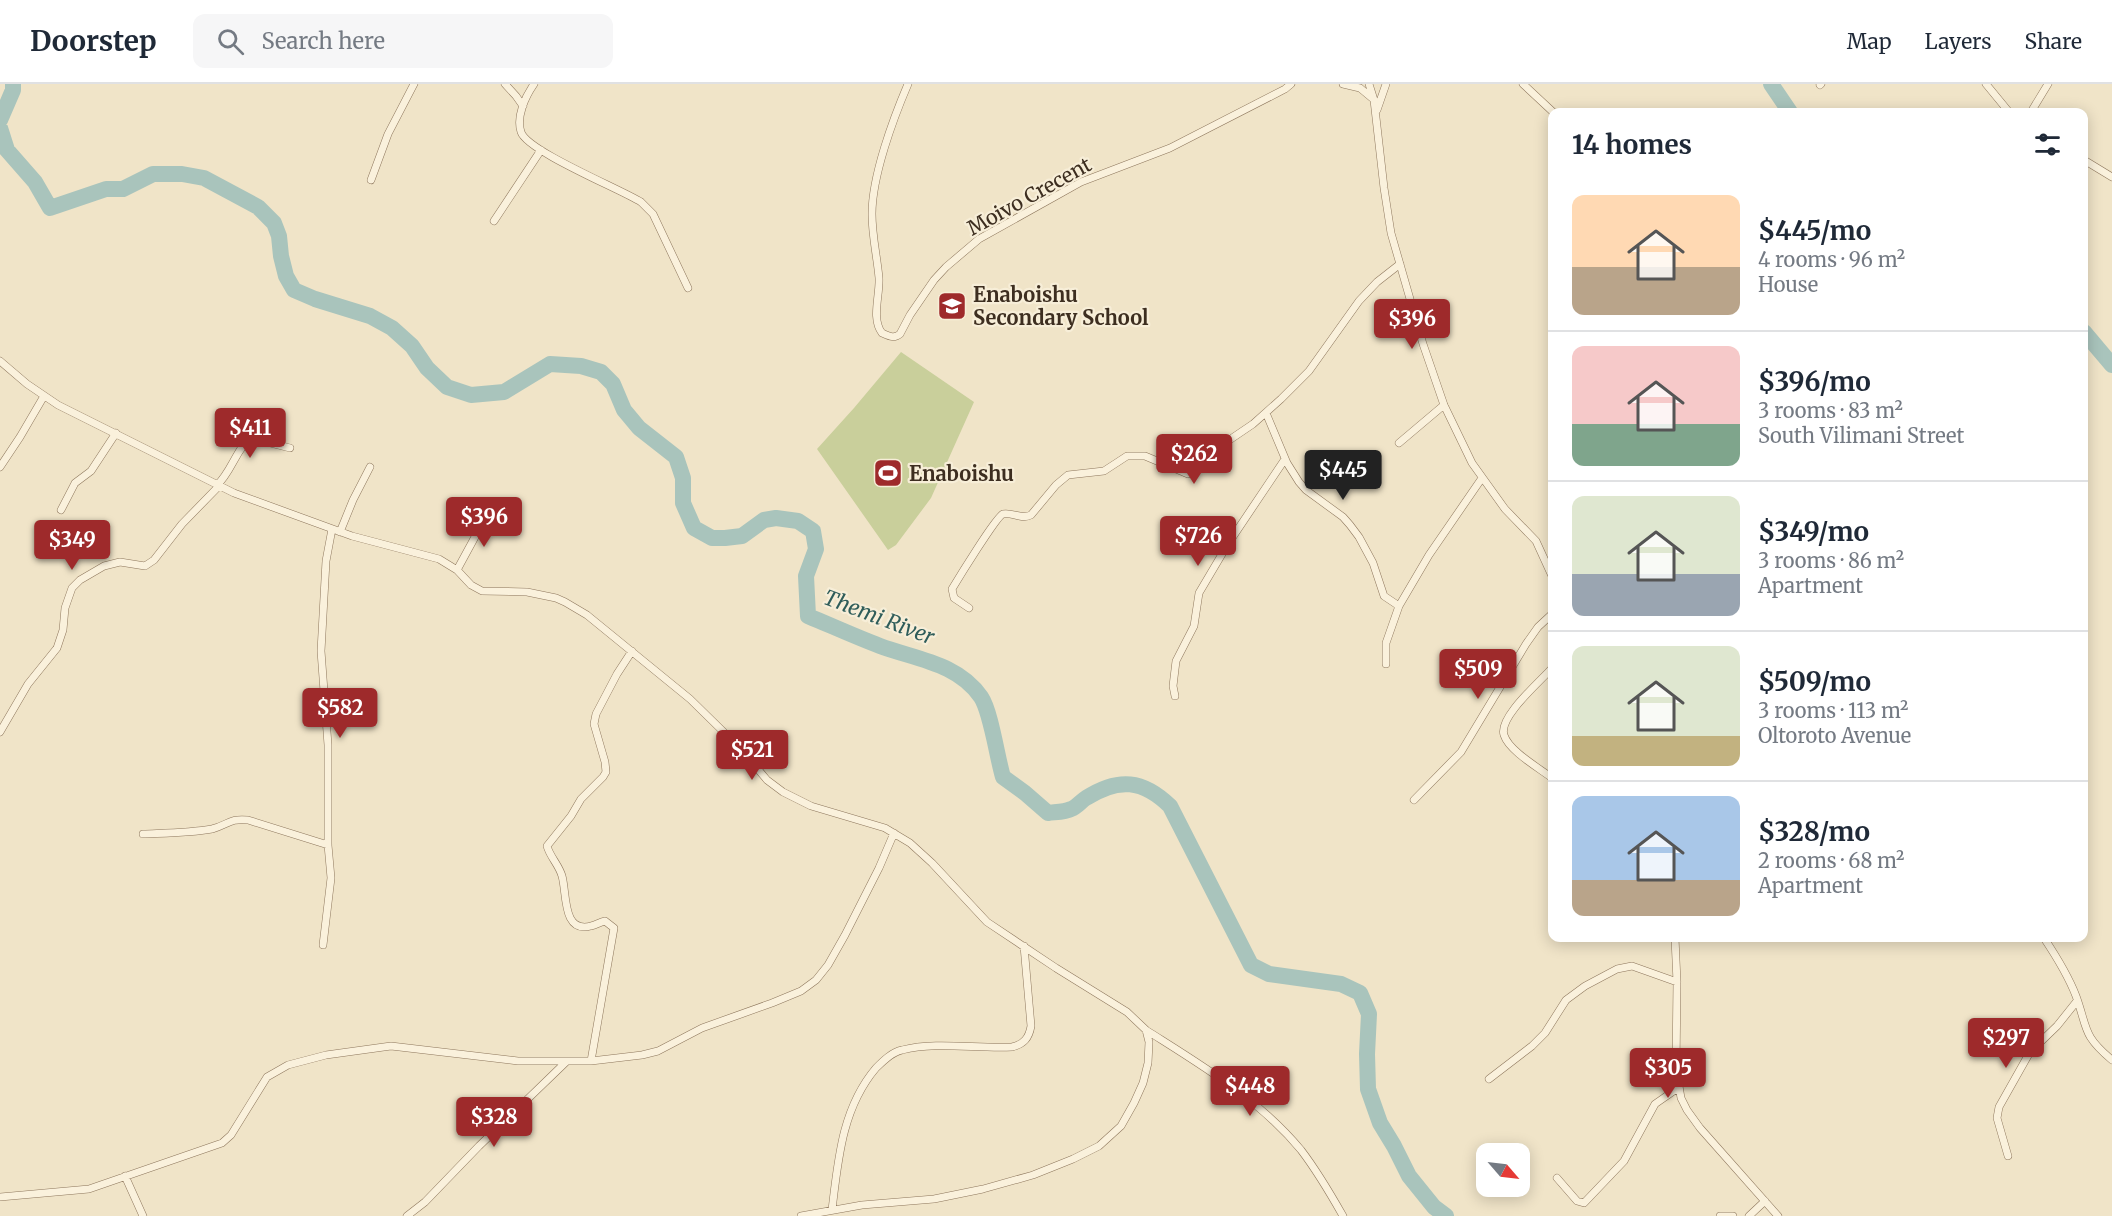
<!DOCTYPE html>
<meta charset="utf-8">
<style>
:root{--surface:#fff;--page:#f6f6f7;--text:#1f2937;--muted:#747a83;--line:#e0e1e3;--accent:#9e2a2b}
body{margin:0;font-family:Merriweather,serif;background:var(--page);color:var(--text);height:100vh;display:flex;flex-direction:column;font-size:22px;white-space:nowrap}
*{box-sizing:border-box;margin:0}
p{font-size:20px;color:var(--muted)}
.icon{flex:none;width:33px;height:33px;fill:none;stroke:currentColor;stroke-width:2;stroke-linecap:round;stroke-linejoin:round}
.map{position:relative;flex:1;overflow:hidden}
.panel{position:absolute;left:1548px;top:24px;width:540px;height:834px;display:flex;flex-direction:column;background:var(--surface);border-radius:12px;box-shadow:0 3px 15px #0003}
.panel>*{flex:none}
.needle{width:39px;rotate:118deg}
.fabs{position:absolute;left:1476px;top:1059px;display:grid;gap:12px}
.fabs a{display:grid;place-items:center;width:54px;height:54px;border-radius:12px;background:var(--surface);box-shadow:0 3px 15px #0003;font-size:30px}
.price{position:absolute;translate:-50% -51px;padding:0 14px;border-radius:6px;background:var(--accent);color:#fff;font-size:20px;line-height:39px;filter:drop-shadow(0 2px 3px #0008)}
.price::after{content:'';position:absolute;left:50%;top:36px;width:18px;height:14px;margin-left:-9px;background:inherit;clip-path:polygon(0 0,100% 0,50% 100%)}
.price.selected{background:#222;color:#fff}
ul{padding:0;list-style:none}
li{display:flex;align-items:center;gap:18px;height:150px;padding:0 24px}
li+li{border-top:2px solid var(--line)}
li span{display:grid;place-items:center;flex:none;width:168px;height:120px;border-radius:12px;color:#555}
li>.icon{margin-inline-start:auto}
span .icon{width:72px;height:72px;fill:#fffc;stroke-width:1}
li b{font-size:26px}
h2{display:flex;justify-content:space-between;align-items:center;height:72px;padding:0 24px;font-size:26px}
header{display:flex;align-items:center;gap:36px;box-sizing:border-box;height:84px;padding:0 30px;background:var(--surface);border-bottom:2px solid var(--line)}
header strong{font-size:28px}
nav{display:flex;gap:33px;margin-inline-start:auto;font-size:21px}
.search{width:420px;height:54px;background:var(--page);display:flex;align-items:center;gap:15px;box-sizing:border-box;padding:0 21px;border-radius:12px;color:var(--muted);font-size:22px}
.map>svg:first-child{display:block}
.pitch{fill:#c9cf9b}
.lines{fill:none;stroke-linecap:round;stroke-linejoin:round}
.river{stroke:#a9c4bc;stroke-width:16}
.minor-casing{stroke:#8d765c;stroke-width:8}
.minor{stroke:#faf1dc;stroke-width:7}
.labels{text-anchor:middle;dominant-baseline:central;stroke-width:4.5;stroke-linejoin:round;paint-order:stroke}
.street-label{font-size:20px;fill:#3d2e20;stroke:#f7eed8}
.poi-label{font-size:20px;font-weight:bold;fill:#3d2e20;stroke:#f7eed8;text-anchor:start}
.water-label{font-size:21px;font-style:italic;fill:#2f5d5a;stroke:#f7eed8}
</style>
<header>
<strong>Doorstep</strong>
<div class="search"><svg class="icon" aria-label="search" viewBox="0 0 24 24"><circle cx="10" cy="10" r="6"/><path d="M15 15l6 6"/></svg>Search here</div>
<nav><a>Map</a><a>Layers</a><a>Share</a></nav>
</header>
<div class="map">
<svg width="2112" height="1132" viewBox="0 0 2112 1132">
<rect width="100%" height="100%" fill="#f0e4c8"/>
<path class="pitch" d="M901,268l73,50 -43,96 -35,47 -8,5 -71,-101 37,-41z"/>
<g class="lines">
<path class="river" d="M1771,0l19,28
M0,36l13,-30v-6
M0,44l7,22 28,32 15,26 56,-19h17l30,-15h29l22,4 54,29 16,16 5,13 2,20 5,20 8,14 21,9 55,17 22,12 20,18 15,22 20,19 24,8 33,-3 46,-28 31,2 20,6 12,12 11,26 15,18 37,29 7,21v25l11,25 18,10h13l17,-2 22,-16 12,-2 22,3 15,10 3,18 -10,27 2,40c24,10 48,21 72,30 35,13 78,17 101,51 10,15 16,60 22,80l22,16 23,20c7,-1 17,-1 23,-4 6,-2 10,-8 15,-11 33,-21 57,-18 84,8l81,159 18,9 72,10 19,9 9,21 -2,40 1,35 12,34 14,23 15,30 25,31 12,9
M2084,248l28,33"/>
<g class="minor-casing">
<path id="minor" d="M505,0l11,12 7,10
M534,0c-9,13 -18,33 -13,48 6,19 99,57 120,70l12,12 35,74
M908,0c-15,35 -36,92 -36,130 0,22 5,42 7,64 1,17 -8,41 3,55 7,3 12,6 18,1l10,-19 24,-35 12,-13 33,-28 102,-57 89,-34 115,-59 6,-5
M1343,0l17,4 12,10
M1369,0l5,16 10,88 7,45 32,111 21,61 28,58 33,46 31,32 16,35
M1523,0l30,28
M1986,0l23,28
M1820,1l1,-1
M1377,26l9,-26
M2031,28l17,-28
M2084,76l28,17
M371,96l17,-46 26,-50
M494,137l47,-71
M0,277l27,23 31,21 176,88 118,43 87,23 18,11 14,15 11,6 45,1 29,6 9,4 22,13 103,84 50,49 27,32 16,12 28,14 74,22 25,15 22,20 55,59 69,46 71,44 19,18 3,12 -1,21 -5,20 -9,20 -13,23 -22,20 -26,13 -40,16 -50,14 -49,10 -72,6 -61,11
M1266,329l21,50 12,19 7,8 37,27 7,8 9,12 14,26 11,33 15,10
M1399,359l45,-38
M0,383l20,-30 24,-41
M217,401c14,-12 20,-38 34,-47l39,10
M61,426l14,-27 16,-12 25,-38
M340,448l13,-32 17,-33
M457,486l31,-57
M969,524l-15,-10 -2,-9c6,-10 44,-72 51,-75 10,-2 18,6 28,1l25,-30 12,-10 36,-4 23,-15h18l43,18 3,-1 28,-26 34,-23 28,-25 28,-28 50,-70 18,-19 23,-18
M1386,580v-21l13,-37 30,-51 53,-77
M1552,584c-11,13 -54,49 -48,67 5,16 35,33 48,43
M1175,612l-2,-10 3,-25 18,-35 5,-33 29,-49 57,-85
M0,648l28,-48 29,-36 6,-18 2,-22 7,-20 8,-8 24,-14 16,-4 25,4 9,-6 28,-36 37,-38
M1414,716l47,-48 65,-108 12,-17 14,-13
M143,750c23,-1 46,-1 69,-5 16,-4 17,-11 36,-9l80,25
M1675,854l2,44 -1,86 5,30 6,12 13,18 78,88
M2044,854c12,18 24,37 32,58 12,33 6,39 36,64
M323,861l8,-67 -3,-33v-100l-7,-94 5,-90 6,-32
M1146,946c55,35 113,69 155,120 16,21 29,43 42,66
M591,977l23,-133 -9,-7c-5,1 -9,4 -14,5 -29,8 -24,-33 -29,-50 -3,-11 -12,-19 -15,-30l24,-30 10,-17 22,-22 3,-5 -1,-10 -11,-38 2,-10 21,-40 15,-23
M1489,995l43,-33 13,-13 21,-33 19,-14 32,-17 15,-3 45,16
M2008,1072l-11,-38 2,-11 31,-55 27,-26 20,-25
M125,1092l18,40
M1557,1094l20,23 7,2 40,-42 31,-57 23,-16
M0,1113l89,-8 133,-46 9,-8 36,-58 21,-12 38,-10 65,-9 127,15h73l51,-6 16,-4 44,-23 70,-25 29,-12 15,-11 12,-15 17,-30 34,-67 15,-35
M832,1126c6,-50 10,-102 44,-142 7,-7 16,-16 26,-18 34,-9 75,-1 110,-3 12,-3 17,-9 19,-21l-7,-80
M407,1132l18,-14 54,-56 87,-84
M1720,1132h13
M1749,1132l16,-15"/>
</g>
<use href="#minor" class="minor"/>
</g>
<defs>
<g id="school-square" transform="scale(1.5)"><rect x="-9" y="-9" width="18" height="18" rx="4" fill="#9e2a2b" stroke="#f7eed8"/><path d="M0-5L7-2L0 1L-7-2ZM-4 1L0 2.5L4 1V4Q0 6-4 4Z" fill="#fff"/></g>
<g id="stadium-square" transform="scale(1.5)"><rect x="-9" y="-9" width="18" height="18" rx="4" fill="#9e2a2b" stroke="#f7eed8"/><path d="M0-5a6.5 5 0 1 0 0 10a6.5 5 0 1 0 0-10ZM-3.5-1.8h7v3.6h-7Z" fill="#fff"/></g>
</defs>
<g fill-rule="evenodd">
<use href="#school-square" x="952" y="222"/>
<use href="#stadium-square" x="888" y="389"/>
</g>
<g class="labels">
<g class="street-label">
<text transform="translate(1029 112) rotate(-29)">Moivo Crecent</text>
</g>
<g class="poi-label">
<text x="973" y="210">Enaboishu<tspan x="973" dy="23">Secondary School</tspan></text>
<text x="909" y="389">Enaboishu</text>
</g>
<g class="water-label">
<text transform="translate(879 533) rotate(21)">Themi River</text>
</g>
</g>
</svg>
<div class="fabs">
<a><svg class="needle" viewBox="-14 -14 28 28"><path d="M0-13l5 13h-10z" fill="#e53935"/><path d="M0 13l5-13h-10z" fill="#747a83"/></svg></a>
</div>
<b class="price" style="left:1412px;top:266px">$396</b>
<b class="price" style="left:250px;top:375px">$411</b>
<b class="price" style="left:1194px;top:401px">$262</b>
<b class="price selected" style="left:1343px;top:417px">$445</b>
<b class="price" style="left:484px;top:464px">$396</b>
<b class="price" style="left:1198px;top:483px">$726</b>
<b class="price" style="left:72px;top:487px">$349</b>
<b class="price" style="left:1478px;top:616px">$509</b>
<b class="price" style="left:340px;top:655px">$582</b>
<b class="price" style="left:752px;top:697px">$521</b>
<b class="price" style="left:2006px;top:985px">$297</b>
<b class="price" style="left:1668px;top:1015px">$305</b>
<b class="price" style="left:1250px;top:1033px">$448</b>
<b class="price" style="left:494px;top:1064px">$328</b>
<section class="panel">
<h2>14 homes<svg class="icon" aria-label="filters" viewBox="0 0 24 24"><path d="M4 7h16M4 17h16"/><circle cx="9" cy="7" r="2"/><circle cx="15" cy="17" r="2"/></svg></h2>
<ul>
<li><span style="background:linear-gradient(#ffd9b3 60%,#b9a48a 0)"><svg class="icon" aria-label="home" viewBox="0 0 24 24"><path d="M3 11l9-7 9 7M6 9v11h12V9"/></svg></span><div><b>$445/mo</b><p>4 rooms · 96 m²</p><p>House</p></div></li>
<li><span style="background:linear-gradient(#f6c9c9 65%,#7fa58c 0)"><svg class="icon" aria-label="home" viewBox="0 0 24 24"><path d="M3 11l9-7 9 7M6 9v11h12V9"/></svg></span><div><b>$396/mo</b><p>3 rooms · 83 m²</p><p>South Vilimani Street</p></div></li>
<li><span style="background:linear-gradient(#dfe7d0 65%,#9aa5b1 0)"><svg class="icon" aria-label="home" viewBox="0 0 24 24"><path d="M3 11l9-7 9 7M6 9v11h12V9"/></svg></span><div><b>$349/mo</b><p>3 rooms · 86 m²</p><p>Apartment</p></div></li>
<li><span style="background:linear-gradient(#dfe7d0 75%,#c2b280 0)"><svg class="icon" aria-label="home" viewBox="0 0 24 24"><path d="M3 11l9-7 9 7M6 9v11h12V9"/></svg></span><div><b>$509/mo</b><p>3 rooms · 113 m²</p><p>Oltoroto Avenue</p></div></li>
<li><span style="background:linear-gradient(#a9c7e8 70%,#b9a48a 0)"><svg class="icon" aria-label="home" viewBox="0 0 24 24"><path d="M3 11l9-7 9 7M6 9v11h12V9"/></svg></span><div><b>$328/mo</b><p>2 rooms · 68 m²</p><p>Apartment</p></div></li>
</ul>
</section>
</div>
